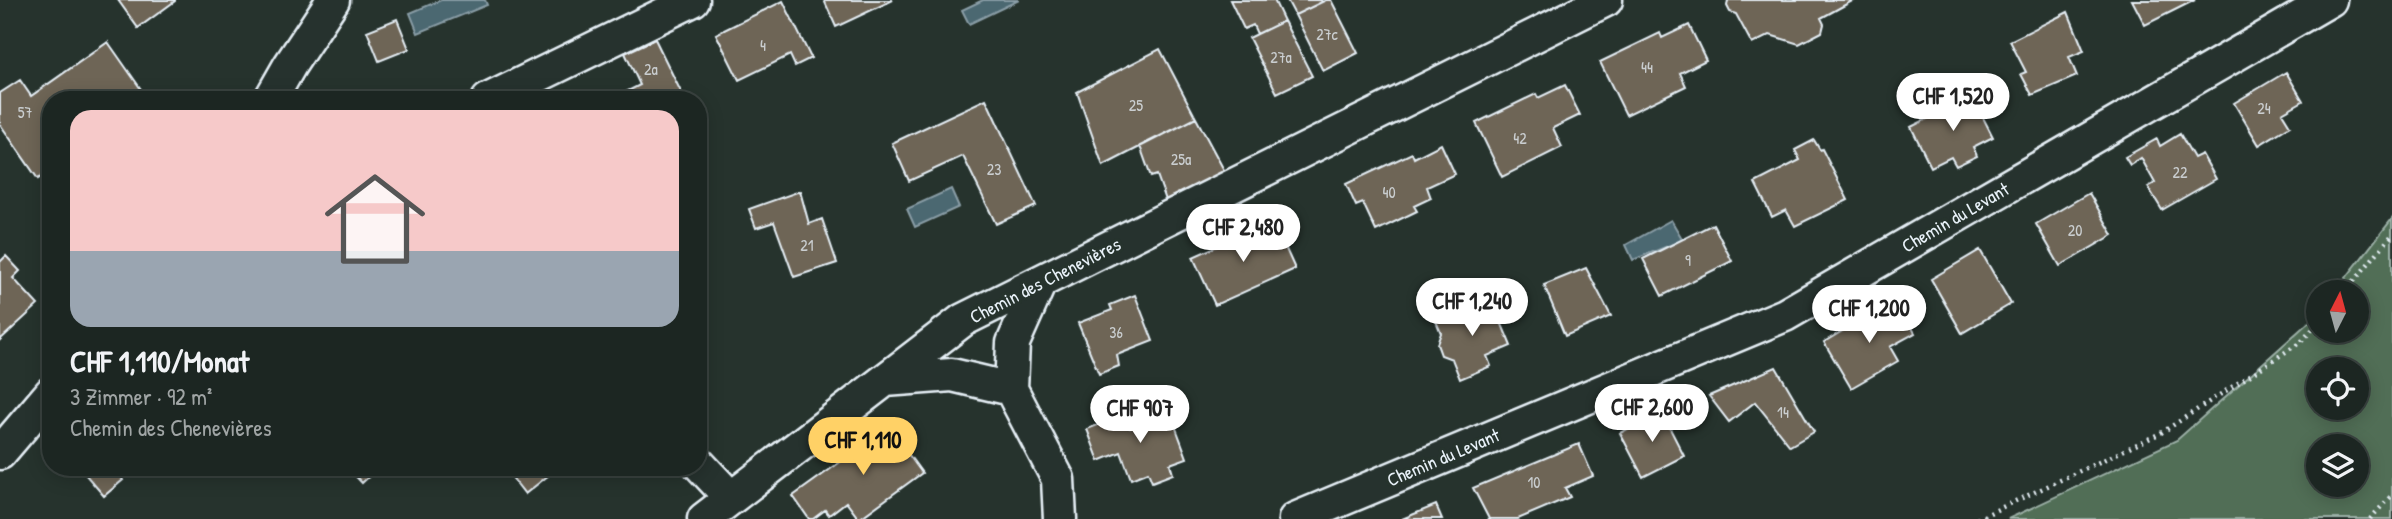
<!DOCTYPE html>
<html lang="de">
<meta charset="utf-8">
<style>
:root{--surface:#1c2622;--page:#29322f;--text:#f1f3f6;--muted:#a0a5a5;--line:#3a4340;--accent:#ffd166}
body{margin:0;font-family:"Patrick Hand",sans-serif;background:var(--page);color:var(--text);height:100vh;display:flex;flex-direction:column;font-size:26px;white-space:nowrap}
*{box-sizing:border-box;margin:0}
p{font-size:23px;color:var(--muted)}
.icon{flex:none;width:38px;height:38px;fill:none;stroke:currentColor;stroke-width:2;stroke-linecap:round;stroke-linejoin:round}
.map{position:relative;flex:1;overflow:hidden}
.side{position:absolute;left:42px;top:91px;width:665px;height:385px;display:flex;flex-direction:column;background:var(--surface);border-radius:28px;box-shadow:0 4px 18px #0003,0 0 0 2px var(--line)}
.side>*{flex:none}
.needle{width:46px;rotate:6deg}
.tools{position:absolute;left:2306px;top:280px;display:grid;gap:14px}
.tools a{display:grid;place-items:center;width:63px;height:63px;border-radius:50%;background:var(--surface);box-shadow:0 4px 18px #0003,0 0 0 2px var(--line);font-size:35px}
.price{position:absolute;translate:-50% -60px;padding:0 16px;border-radius:24px;background:#fff;color:#222;font-size:23px;line-height:46px;filter:drop-shadow(0 2px 4px #0008)}
.price::after{content:'';position:absolute;left:50%;top:42px;width:21px;height:16px;margin-left:-10px;background:inherit;clip-path:polygon(0 0,100% 0,50% 100%)}
.price.selected{background:var(--accent);color:#111}
ul{padding:0;list-style:none}
li{display:grid;align-content:center;gap:14px;height:371px;padding:0 28px}
li+li{border-top:2px solid var(--line)}
li span{display:grid;place-items:center;height:217px;border-radius:21px;color:#555}
li>.icon{margin-inline-start:auto}
span .icon{width:126px;height:126px;fill:#fffc;stroke-width:1}
li b{font-size:30px}
.map>svg:first-child{display:block}
.green{fill:#516e56;stroke:#9cb0a7;stroke-width:2;fill-rule:evenodd}
.water{fill:#4c6771;stroke:#8a9ea7;stroke-width:2}
.building{fill:#6e6557;stroke:#e8f1f8;stroke-width:2}
.lines{fill:none;stroke-linecap:round;stroke-linejoin:round}
.street-casing{stroke:#e8f1f8;stroke-width:37}
.path{stroke:#e8f1f8;stroke-width:4.5;stroke-dasharray:2 5;stroke-linecap:butt}
.street{stroke:#26332d;stroke-width:32}
.labels{text-anchor:middle;dominant-baseline:central;stroke-width:6;stroke-linejoin:round;paint-order:stroke}
.number-label{font-size:16px;fill:#caced0}
.street-label{font-size:19px;fill:#e8f1f8;stroke:#26332d}
</style>
<div class="map">
<svg width="2392" height="519" viewBox="0 0 2392 519">
<rect width="100%" height="100%" fill="#26332d"/>
<filter id="ink" filterUnits="userSpaceOnUse"><feTurbulence type="fractalNoise" baseFrequency=".0143" numOctaves="2"/><feDisplacementMap in="SourceGraphic" scale="14" xChannelSelector="R" yChannelSelector="G"/><feConvolveMatrix kernelMatrix="1 2 1 2 8 2 1 2 1" color-interpolation-filters="sRGB"/></filter>
<g filter="url(#ink)">
<path class="green" d="M2392,219v300h-384l169,-79 142,-127v18h38v-39h-22zM2319,369h38v39h-38zM2319,446h38v39h-38z"/>
<path class="water" d="M441,0h44l2,5 -69,28 -8,-20z
M983,0h36l-50,24 -7,-14z
M951,189l8,18 -44,20 -8,-18z
M1671,220l12,20 -50,20 -7,-15z"/>
<path class="building" d="M118,0h57v1l-37,27z
M824,0h69l-57,27z
M1230,0h44l10,21 -27,13 -4,-9 -9,4z
M1287,0h34l1,2 -27,13z
M1326,0h5l27,53 -35,18 -28,-56z
M1728,0h126l-33,18 3,6 -2,8 -23,12 -29,-9 -18,9 -16,-30 -6,-2 -3,-6z
M2132,0h63l-50,25z
M783,1l28,57 -16,8 -5,-11 -51,25 -23,-46z
M2068,12l16,39 -15,6 8,19 -45,19 -11,-21 5,-2 -16,-31z
M397,19l12,30 -30,12 -12,-30z
M1284,21l28,55 -35,17 -28,-55z
M1689,25l17,35 -26,13 6,13 -60,29 -26,-53 60,-29 2,5z
M655,39l30,61h-75l30,-15 -15,-32z
M108,42l35,50 -10,8h-82v70l-13,9 -38,-55v-31l20,-13 11,16z
M1160,49l36,69 -93,48 -26,-74z
M2286,72l17,29 -21,12 8,13 -31,19 -25,-42z
M1565,85l15,30 -27,13 9,19 -60,30 -26,-54 60,-29 2,4z
M1972,96l21,41 -20,10 4,9 -21,10 -5,-9 -20,10 -20,-40z
M986,99l50,107 -40,18 -33,-68 -54,25 -17,-38z
M1196,118l29,54 -57,34 -11,-31 -6,2 -11,-31z
M2180,134l14,24 8,-4 14,25 -54,31 -14,-23 7,-4 -14,-25 -11,7 -5,-8 32,-18 3,7z
M1814,140l6,10 2,-1 26,51 -53,26 -9,-16 -14,7 -17,-34 45,-23 -5,-10z
M1441,144l14,30 -28,13 4,11 -17,8 3,5 -41,20 -13,-28 -7,3 -10,-22 66,-31 2,5z
M800,191l9,33 13,-5 15,44 -43,14 -20,-55 -18,6 -7,-19z
M2089,193l24,42 -53,31 -24,-42z
M1713,224l19,37 -70,35 -19,-37z
M1276,227l19,42 -80,36 -22,-48 64,-29 3,7z
M1980,250l31,54 -49,29 -31,-54z
M6,256l14,15 -7,7 25,27 -38,35v-78z
M1586,268l25,48 -46,20 -21,-51z
M1135,295l18,46 -36,14 2,11 -20,8 -21,-51 34,-13 -2,-5z
M1491,298l20,48 -24,10 4,10 -31,13 -8,-20 -11,-4 -4,-11 4,-11 -5,-12z
M1899,305l16,28 -25,14 8,14 -47,27 -27,-46 47,-28 3,6z
M1776,367l38,65 -24,14 -35,-44 -26,20 -20,-26z
M1661,411l23,45 -41,21 -23,-44z
M1170,412l17,46 -17,6 3,10 -21,8 -4,-10 -17,7 -10,-27 -22,9 -12,-32 38,-14 5,13z
M896,422l17,24 -7,5 16,22 -63,46 -13,-17 -17,13 -4,-5 -12,9h-4l-16,-23z
M1579,444l14,32 -28,12 5,9 -52,22h-29l-16,-31z
M79,467h43l-5,5 6,8 -19,16z
M347,467h32l-17,16z
M504,467h55l-34,27z
M1436,505l6,14h-40z"/>
<g class="lines">
<g class="street-casing">
<path id="street" d="M270,100l20,-35 43,-65
M488,100l205,-100
M1040,282l-27,61 -2,46 47,90 2,40
M885,380l67,-5 59,14
M0,453l51,-60
M698,463l32,34
M704,519l259,-199 643,-320
M1295,519l490,-204 545,-315"/>
</g>
<path class="path" d="M2345,292l47,-57
M1977,519l184,-86 140,-91 18,-20
M2370,519l22,-24"/>
<use href="#street" class="street"/>
</g>
</g>
<g class="labels">
<g class="number-label">
<text x="1327" y="34">27c</text>
<text x="763" y="45">4</text>
<text x="1281" y="57">27a</text>
<text x="1647" y="67">44</text>
<text x="651" y="69">2a</text>
<text x="1136" y="105">25</text>
<text x="2264" y="108">24</text>
<text x="25" y="112">57</text>
<text x="1520" y="138">42</text>
<text x="1181" y="159">25a</text>
<text x="994" y="169">23</text>
<text x="2180" y="172">22</text>
<text x="1389" y="192">40</text>
<text x="2075" y="230">20</text>
<text x="807" y="245">21</text>
<text x="1688" y="260">9</text>
<text x="1116" y="332">36</text>
<text x="1783" y="412">14</text>
<text x="1534" y="482">10</text>
</g>
<g class="street-label">
<text transform="translate(1955 217) rotate(-30)">Chemin du Levant</text>
<text transform="translate(1045 280) rotate(-27)">Chemin des Chenevières</text>
<text transform="translate(1443 457) rotate(-23)">Chemin du Levant</text>
</g>
</g>
</svg>
<div class="tools">
<a><svg class="needle" viewBox="-14 -14 28 28"><path d="M0-13l5 13h-10z" fill="#e53935"/><path d="M0 13l5-13h-10z" fill="#a0a5a5"/></svg></a>
<a><svg class="icon" aria-label="locate" viewBox="0 0 24 24"><circle cx="12" cy="12" r="6"/><path d="M12 2v4M12 18v4M2 12h4M18 12h4"/></svg></a>
<a><svg class="icon" aria-label="layers" viewBox="0 0 24 24"><path d="M12 4l9 5-9 5-9-5zM3 14l9 5 9-5"/></svg></a>
</div>
<b class="price" style="left:1953px;top:133px">CHF 1,520</b>
<b class="price" style="left:1243px;top:264px">CHF 2,480</b>
<b class="price" style="left:1472px;top:338px">CHF 1,240</b>
<b class="price" style="left:1869px;top:345px">CHF 1,200</b>
<b class="price" style="left:1652px;top:444px">CHF 2,600</b>
<b class="price" style="left:1140px;top:445px">CHF 907</b>
<b class="price selected" style="left:863px;top:477px">CHF 1,110</b>
<section class="side">
<ul>
<li><span style="background:linear-gradient(#f6c9c9 65%,#9aa5b1 0)"><svg class="icon" aria-label="home" viewBox="0 0 24 24"><path d="M3 11l9-7 9 7M6 9v11h12V9"/></svg></span><div><b>CHF 1,110/Monat</b><p>3 Zimmer · 92 m²</p><p>Chemin des Chenevières</p></div></li>
</ul>
</section>
</div>
